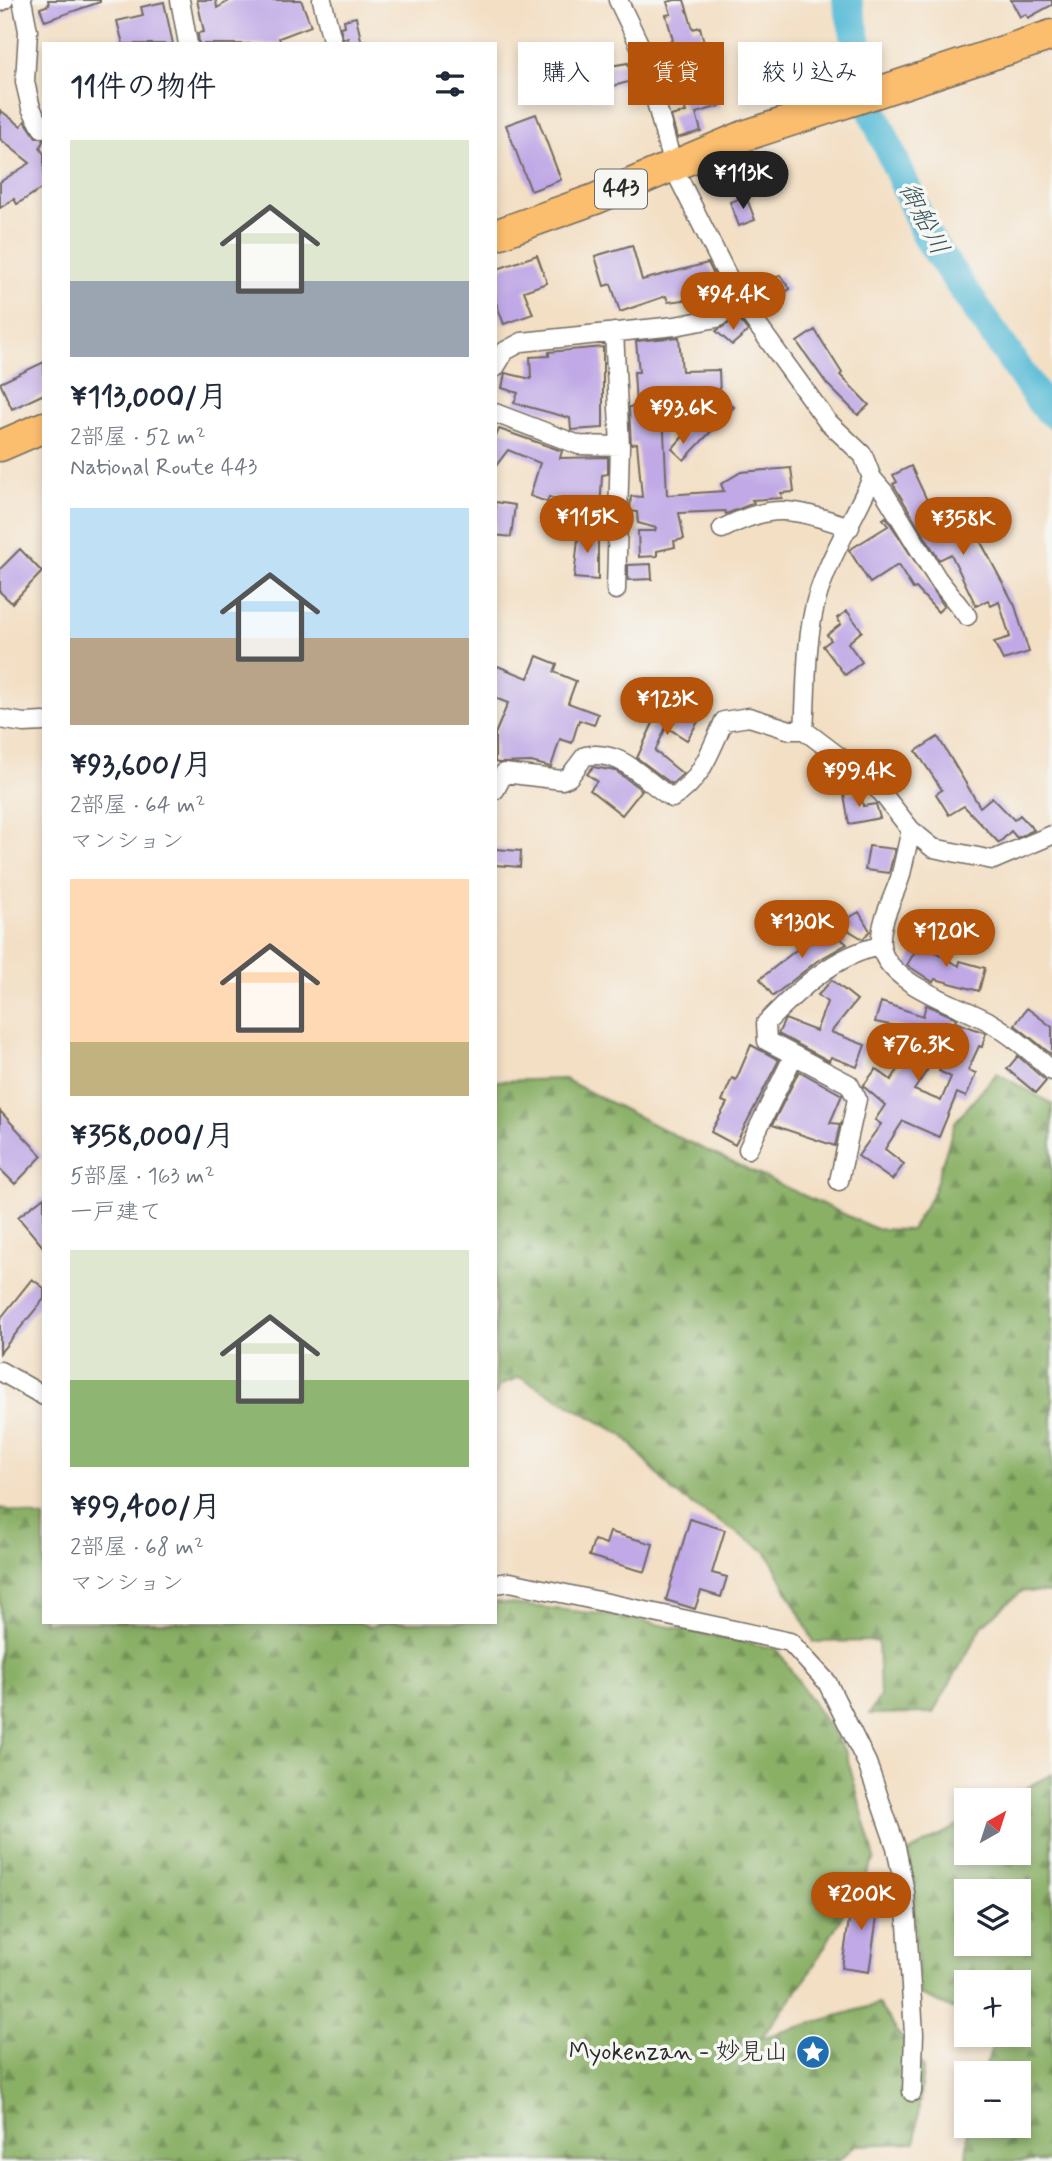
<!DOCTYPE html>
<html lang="ja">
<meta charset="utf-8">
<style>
:root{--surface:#fff;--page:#f2f2f3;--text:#1f2937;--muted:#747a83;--accent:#b45309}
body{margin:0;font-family:Mynerve,"Klee One",sans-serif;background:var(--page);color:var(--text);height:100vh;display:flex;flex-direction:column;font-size:26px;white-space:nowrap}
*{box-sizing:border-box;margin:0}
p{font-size:23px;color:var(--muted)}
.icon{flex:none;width:38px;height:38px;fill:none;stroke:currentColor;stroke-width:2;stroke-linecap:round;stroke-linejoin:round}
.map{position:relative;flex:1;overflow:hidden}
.details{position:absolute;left:42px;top:42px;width:455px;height:1582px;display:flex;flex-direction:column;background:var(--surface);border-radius:0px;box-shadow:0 4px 10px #0003}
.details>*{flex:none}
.hud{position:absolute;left:518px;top:42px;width:429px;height:63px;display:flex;gap:14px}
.needle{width:46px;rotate:39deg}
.tools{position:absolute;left:954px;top:1788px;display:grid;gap:14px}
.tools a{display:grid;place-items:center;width:77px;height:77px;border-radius:0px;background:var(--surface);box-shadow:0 4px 10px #0003;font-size:35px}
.price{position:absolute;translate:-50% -60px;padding:0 16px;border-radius:24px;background:var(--accent);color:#fff;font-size:23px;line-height:46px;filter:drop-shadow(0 2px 4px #0008)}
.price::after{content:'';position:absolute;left:50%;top:42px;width:21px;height:16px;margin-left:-10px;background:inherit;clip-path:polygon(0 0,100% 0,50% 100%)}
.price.current{background:#222;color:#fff}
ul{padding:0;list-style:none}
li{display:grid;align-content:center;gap:14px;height:371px;padding:0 28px}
li span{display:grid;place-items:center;height:217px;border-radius:0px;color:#555}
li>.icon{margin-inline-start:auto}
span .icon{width:126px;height:126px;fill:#fffc;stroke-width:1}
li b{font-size:30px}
h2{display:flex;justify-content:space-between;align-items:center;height:84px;padding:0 28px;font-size:30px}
.chip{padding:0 24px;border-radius:0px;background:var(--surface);box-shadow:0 4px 10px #0003;font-size:24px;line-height:63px}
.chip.current{background:var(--accent);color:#fff}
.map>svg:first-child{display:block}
.forest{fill:url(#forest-firs);stroke:#5a6e48;stroke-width:2;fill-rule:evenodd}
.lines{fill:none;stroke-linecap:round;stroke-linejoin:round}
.river{stroke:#59bcd7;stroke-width:30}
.building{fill:#c0a9e6}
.minor-casing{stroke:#716a61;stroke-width:21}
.trunk-casing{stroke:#716a61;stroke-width:33}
.minor{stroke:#fff;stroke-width:18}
.trunk{stroke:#fbbd6e;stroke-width:30}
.labels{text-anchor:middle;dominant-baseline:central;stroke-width:7;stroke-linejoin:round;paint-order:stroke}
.shield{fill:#f6f6f2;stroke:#686867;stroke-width:2}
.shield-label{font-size:23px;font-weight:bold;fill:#2b2b2b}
.poi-label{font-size:24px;fill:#2b2b2b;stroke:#f6f6f2;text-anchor:end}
.water-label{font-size:26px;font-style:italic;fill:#39565f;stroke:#f6f6f2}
</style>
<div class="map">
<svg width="1052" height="2161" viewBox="0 0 1052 2161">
<defs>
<pattern id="forest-firs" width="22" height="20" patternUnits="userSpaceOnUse" patternTransform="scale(1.75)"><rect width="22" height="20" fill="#8ab066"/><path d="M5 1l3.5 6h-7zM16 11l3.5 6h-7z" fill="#718f54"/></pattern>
</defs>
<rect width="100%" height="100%" fill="#f6f6f2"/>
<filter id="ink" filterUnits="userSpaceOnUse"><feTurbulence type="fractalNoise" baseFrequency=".0143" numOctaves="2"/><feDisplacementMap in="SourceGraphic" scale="14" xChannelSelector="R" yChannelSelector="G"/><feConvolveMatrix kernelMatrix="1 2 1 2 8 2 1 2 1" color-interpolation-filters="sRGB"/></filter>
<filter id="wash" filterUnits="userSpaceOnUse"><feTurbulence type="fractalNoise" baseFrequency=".00686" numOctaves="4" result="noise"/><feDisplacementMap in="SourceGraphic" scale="28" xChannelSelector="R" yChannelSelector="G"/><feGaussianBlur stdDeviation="1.57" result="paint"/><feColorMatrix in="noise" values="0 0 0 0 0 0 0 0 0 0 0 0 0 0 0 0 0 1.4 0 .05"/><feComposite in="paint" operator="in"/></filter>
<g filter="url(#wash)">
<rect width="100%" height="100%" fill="#f3dfc4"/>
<path class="forest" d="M997,1073l55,31v489l-30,-2 -39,34 -50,88 -64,1 11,-18 -2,-55 -64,1 -47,-90 -94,-60 -49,-56 -104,-59 -19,8 -6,10v-314l69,-2 120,61 192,89 35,1 22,-37 22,-71z
M0,1508l44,10v104h314l12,5 16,-5h109v-20l122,14 160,33 69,104 29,106 -68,118 -46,61 117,-34 45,64 -8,75 -60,2 -16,16h-839z
M1052,1774v387h-86l2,-35h50v-52h-35l13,-39h22v-52h-52v31l-46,-19 -11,-143 57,-31v32h52v-52h-15zM966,1892h52v52h-52z"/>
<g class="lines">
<path class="river" d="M847,0l26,112 55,126 113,164 11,11"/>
</g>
<g id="blocks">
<path class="building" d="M48,0h52v2l-55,19 -5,-13 9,-3z
M197,0h19l1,8 14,-8h70l10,26 -32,12 2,6h-82l-1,-11 6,-1z
M675,0h9l9,29 7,-2 20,79 -24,7 5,18 -24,7 -6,-22 15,-4 -8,-25 -13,4 -9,-36 2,-1 -2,-9 17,-5 -7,-25 5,-1 -4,-12z
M1011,0h41v5l-24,13 -2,-4 -6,3z
M164,2l9,42h-50l-6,-23 26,-6 -2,-8z
M356,17l6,27h-13l-1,-6 -5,1 -3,-12 5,-1 -1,-6z
M628,63l4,18 -56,15v-3l-20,4 -5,-21z
M0,110l21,16 4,-5 11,16 8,2 -4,9 4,6v33l-27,17 -3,-5 -14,9v-26l30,-19 -30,-24z
M536,114l25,66 -30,11 -25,-66z
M746,196l9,24 -16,6 -9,-24z
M632,245l10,35 66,-17 14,28 -9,3 4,10 -13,5 -4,-11 -32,4 -2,-6 -46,16 -9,-28 -7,2 -9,-30z
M537,255l10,28 -23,8 9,23 -29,10 -9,-24v-30z
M780,275l10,14 -17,11 -10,-13z
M739,319l9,12 -16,14 -16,-14 15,-9 3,2z
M815,330l27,43 -2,2 29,30 -11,10 -31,-31 -30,-42z
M679,337l3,34 37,-1 1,25 14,12 -50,53 -12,-11 36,-41 -45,3 4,84 57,-4 -3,-7 20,-12 50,-4 3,24 -13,1 1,5 -30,2 2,3 -28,11 -1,-3 -46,2 5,26 -10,2 1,6 -18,4v5l-18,1 -1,-26h17l1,-3 -18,-5 -1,-11 -7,-1 1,-15 11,1 -5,-54 -6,1 -2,-37 7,-1 -2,-34h5l-3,-31z
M603,347v81l-32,2 -1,-12 -56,-15 4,-10 -16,-5 3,-15 26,6 -1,-22 19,-1v-4z
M44,362v32l-32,15 -12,-26z
M499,429l63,22 -2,7 48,-1v17l-6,1 -2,37 -51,-15 -2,5 -17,-6 10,-33 -32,-13 -13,17v-28z
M911,466l20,43 17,-8 7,13 4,-2 12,22 4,-3 40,75 14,46 -26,8 -9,-18 16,-5 -11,-35 -8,4 -3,-6 -12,6 -25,-52 -12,6 -46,-76 4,-2 -4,-7z
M495,502l20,3 -4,32 -16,-2z
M886,517l58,89 -6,6 -22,-24 -3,1 -15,-24 -28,18 -21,-33 39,-24 -5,-7z
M579,529h19v51l-24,-2z
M20,549l22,23 -30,31 -12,-11v-23z
M651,564l1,15 -24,1v-15z
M847,611l15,20 -14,12 14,19 -17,13 -22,-29 8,-6 -4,-5 14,-11 -4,-6z
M537,656l20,8 -3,8 22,9 -8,22 30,11 -4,11 -15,-5 -7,23 -12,-4 -9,28 -20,-5 -33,1 -3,-1v-28l13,-31 -13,-5v-33l33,13z
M673,696l15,10 -3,6 14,8 -12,20 -21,-13 -11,24 28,23 -11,10 -35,-26 27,-59 5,3z
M938,737l42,70 12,-10 22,23 6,-5 14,15 -17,8 -6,-7 -12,12 -35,-37 -15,9 -13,-21 6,-4 -26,-39z
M593,767l23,4 26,19 -20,25 -32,-25 7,-9 -10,-7z
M861,791l2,15 13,-2 4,14 -31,6 -5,-30z
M869,846l26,3 -6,24 -24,-3z
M495,849l26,2 -1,16 -25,-2z
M859,912l11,19 -7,8 -25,-15z
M826,926l21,18 -30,17 -44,35 -13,-17z
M920,943l39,23 1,-5 25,7 -6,23 -44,-12 -2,3 -26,-17z
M832,980l25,20 -26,32 34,13 -8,22 -26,-10 -2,4 -51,-27 7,-15 31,12 11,-29 -9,-7z
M881,1002l42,14 3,-11 3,1 27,12 -1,4 31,11 -4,14 -3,-1 -11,24 8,3 -10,24 -9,-4 -18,44 -36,-16 -18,28 19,15 -12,16 -34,-24 23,-32 -6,-4 10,-15 -22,-19 13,-17 15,11 19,-28 20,14 -16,24 27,11 10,-24 -12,-6 16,-33 -80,-16z
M1027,1008l25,19v28l-37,-30z
M751,1045l28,15 -44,85 -24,-13 16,-29 -5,-2 10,-23 4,2z
M1018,1056l28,25 -10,12 -29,-24z
M799,1071l43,24 -12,28 10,1 -5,22 -63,-21z
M0,1111l42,45 -27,28 -15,-15z
M44,1197v51l-26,-31z
M32,1279l12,9v11l-44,54v-34z
M690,1519l35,11 -13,43 15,4 -6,20 -20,-6 -6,18 -29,-9z
M610,1532l43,12 -8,28 -56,-16 5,-16 12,4z
M853,1892l27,4 -11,76 -27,-4z"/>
</g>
</g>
<g filter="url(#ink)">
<use href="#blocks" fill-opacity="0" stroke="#716a61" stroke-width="2"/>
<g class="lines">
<g class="minor-casing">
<path id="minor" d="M22,0l6,31 -3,51 6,26 11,20
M180,0l8,44
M322,0l11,44
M618,0l25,52 30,115 67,134 87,120 36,34 9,23c-18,41 -44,80 -56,123 -11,42 -9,86 -12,129
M0,2l4,-2
M614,332l6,114 -4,144
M495,368l10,-17 17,-9 153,-16 42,-8 23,-17
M495,413l84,32 41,1
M872,478l12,14 53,86 30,38
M722,529c53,-28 73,-19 128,-2
M0,719l24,4 20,-1
M495,790l9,-17 58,7 7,-3 16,-21c37,-7 57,23 87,42 29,-16 39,-49 52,-77l25,-4 41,13h14l50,38 28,25 29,37 22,18 60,12 59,-25
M911,830c-4,16 -7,32 -11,48 -7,21 -21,45 -19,67 4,38 78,60 107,76 24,14 44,31 64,50
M748,1149l46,-94
M839,1181l18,-82 -8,-15 -82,-43 -1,-18c31,-32 69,-69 115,-77
M0,1371l44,25
M495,1584l15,-2 280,60 37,40 40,81 29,84 9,45 9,142 -2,58"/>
</g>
<g class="trunk-casing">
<path id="trunk" d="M495,235l100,-36 149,-63 308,-101
M0,446l44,-19"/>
</g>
<use href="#minor" class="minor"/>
<use href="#trunk" class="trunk"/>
</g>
</g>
<defs>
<g id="sight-disc" transform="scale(1.75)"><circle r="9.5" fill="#1f6fb2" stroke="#f6f6f2"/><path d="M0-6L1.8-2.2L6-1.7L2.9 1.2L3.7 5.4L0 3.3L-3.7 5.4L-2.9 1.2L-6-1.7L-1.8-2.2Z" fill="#fff"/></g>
</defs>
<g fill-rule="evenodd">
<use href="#sight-disc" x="813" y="2052"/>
</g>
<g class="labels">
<rect class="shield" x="595" y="169.5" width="52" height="39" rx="5"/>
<g class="shield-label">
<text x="621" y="189">443</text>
</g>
<g class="poi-label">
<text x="788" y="2052">Myokenzan - 妙見山</text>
</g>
<g class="water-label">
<text transform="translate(923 219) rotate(63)">御船川</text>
</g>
</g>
</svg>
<div class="tools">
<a><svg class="needle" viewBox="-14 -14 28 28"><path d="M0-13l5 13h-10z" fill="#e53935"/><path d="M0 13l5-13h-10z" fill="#747a83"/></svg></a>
<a><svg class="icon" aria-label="layers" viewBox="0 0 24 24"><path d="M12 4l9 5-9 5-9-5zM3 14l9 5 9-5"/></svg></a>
<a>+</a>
<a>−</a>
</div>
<b class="price current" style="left:743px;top:211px">¥113K</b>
<b class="price" style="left:733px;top:332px">¥94.4K</b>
<b class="price" style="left:683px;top:446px">¥93.6K</b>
<b class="price" style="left:587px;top:555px">¥115K</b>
<b class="price" style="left:963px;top:557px">¥358K</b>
<b class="price" style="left:667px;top:737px">¥123K</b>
<b class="price" style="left:859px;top:809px">¥99.4K</b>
<b class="price" style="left:802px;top:960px">¥130K</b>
<b class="price" style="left:946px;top:969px">¥120K</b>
<b class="price" style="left:918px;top:1083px">¥76.3K</b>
<b class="price" style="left:861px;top:1932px">¥200K</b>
<div class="hud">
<a class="chip">購入</a>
<a class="chip current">賃貸</a>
<a class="chip">絞り込み</a>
</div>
<section class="details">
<h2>11件の物件<svg class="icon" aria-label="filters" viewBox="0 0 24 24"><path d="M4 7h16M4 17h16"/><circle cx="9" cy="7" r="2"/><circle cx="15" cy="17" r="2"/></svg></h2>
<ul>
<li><span style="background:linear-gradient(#dfe7d0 65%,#9aa5b1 0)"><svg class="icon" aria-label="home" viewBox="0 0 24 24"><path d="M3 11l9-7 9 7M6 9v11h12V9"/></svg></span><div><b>¥113,000/月</b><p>2部屋 · 52 m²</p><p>National Route 443</p></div></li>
<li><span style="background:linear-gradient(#bfe0f5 60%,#b9a48a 0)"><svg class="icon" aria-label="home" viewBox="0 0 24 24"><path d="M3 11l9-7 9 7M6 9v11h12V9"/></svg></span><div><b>¥93,600/月</b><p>2部屋 · 64 m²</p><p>マンション</p></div></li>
<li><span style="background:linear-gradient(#ffd9b3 75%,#c2b280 0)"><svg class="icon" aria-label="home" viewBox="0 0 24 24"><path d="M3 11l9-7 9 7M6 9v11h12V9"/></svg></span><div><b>¥358,000/月</b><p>5部屋 · 163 m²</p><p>一戸建て</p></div></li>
<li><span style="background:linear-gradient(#dfe7d0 60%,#8fb573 0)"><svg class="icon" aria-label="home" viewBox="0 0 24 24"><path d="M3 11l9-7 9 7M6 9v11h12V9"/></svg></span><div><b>¥99,400/月</b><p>2部屋 · 68 m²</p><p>マンション</p></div></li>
</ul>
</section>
</div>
